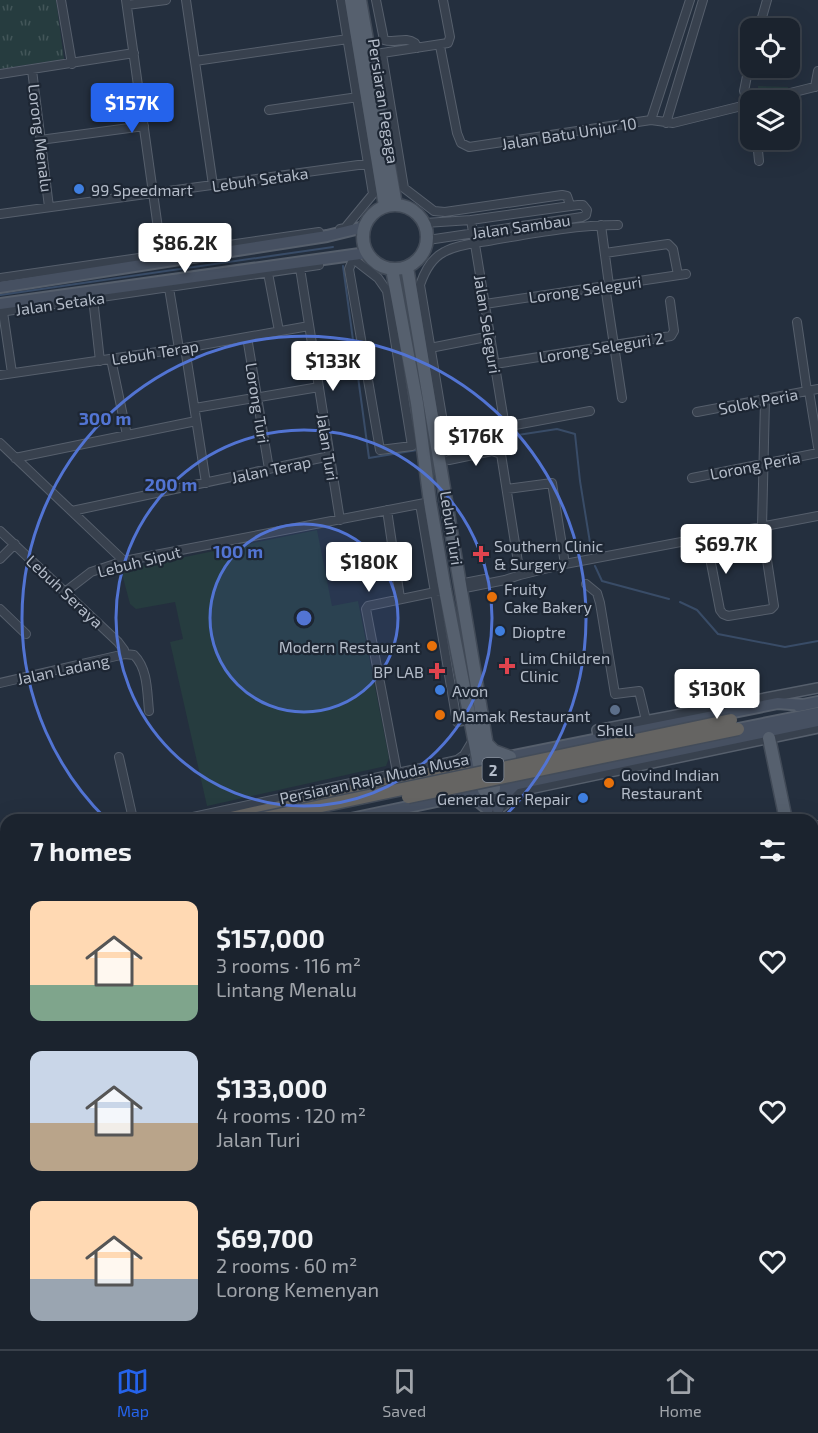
<!DOCTYPE html>
<meta charset="utf-8">
<style>
:root{--surface:#1b232e;--page:#242b36;--text:#f1f3f6;--muted:#a0a4aa;--line:#39404a;--accent:#2563eb}
body{margin:0;font-family:"Exo 2",sans-serif;background:var(--page);color:var(--text);height:100vh;display:flex;flex-direction:column;font-size:22px;white-space:nowrap}
*{box-sizing:border-box;margin:0}
p{font-size:20px;color:var(--muted)}
.icon{flex:none;width:33px;height:33px;fill:none;stroke:currentColor;stroke-width:2;stroke-linecap:round;stroke-linejoin:round}
.map{position:relative;flex:1;overflow:hidden}
.side{position:absolute;left:0px;top:814px;width:819px;height:536px;display:flex;flex-direction:column;background:var(--surface);border-radius:18px 18px 0 0;box-shadow:0 6px 24px #0002,0 0 0 2px var(--line)}
.side>*{flex:none}
.buttons{position:absolute;left:740px;top:18px;display:grid;gap:12px}
.buttons a{display:grid;place-items:center;width:60px;height:60px;border-radius:12px;background:var(--surface);box-shadow:0 6px 24px #0002,0 0 0 2px var(--line);font-size:30px}
.price{position:absolute;translate:-50% -51px;padding:0 14px;border-radius:6px;background:#fff;color:#222;font-size:20px;line-height:39px;filter:drop-shadow(0 2px 3px #0008)}
.price::after{content:'';position:absolute;left:50%;top:36px;width:18px;height:14px;margin-left:-9px;background:inherit;clip-path:polygon(0 0,100% 0,50% 100%)}
.price.selected{background:var(--accent);color:#fff}
ul{padding:0;list-style:none}
li{display:flex;align-items:center;gap:18px;height:150px;padding:0 30px}
li span{display:grid;place-items:center;flex:none;width:168px;height:120px;border-radius:12px;color:#555}
li>.icon{margin-inline-start:auto}
span .icon{width:72px;height:72px;fill:#fffc;stroke-width:1}
li b{font-size:26px}
h2{display:flex;justify-content:space-between;align-items:center;height:72px;padding:0 30px;font-size:26px}
.tab-bar{display:flex;justify-content:space-around;align-items:center;height:84px;border-top:2px solid var(--line);background:var(--surface);font-size:16px;color:var(--muted)}
.tab-bar a{display:grid;justify-items:center;gap:3px}
.tab-bar .selected{color:var(--accent)}
.map>svg:first-child{display:block}
.grass{fill:#263c3f}
.park{fill:url(#park-tufts)}
.lines{fill:none;stroke-linecap:round;stroke-linejoin:round}
.stream{stroke:#394c67;stroke-width:2}
.minor-casing{stroke:#565f6c;stroke-width:10}
.tertiary-casing{stroke:#565f6c;stroke-width:12}
.secondary-casing{stroke:#565f6c;stroke-width:14}
.primary-casing{stroke:#414a57;stroke-width:15}
.trunk-casing{stroke:#434c59;stroke-width:15}
.minor{stroke:#38414e;stroke-width:8}
.tertiary{stroke:#38414e;stroke-width:9}
.secondary{stroke:#465061;stroke-width:10}
.primary{stroke:#56606e;stroke-width:12}
.trunk{stroke:#656462;stroke-width:12}
.trunk-bridge-casing{stroke:#434c59;stroke-width:15;stroke-linecap:butt}
.trunk-bridge{stroke:#656462;stroke-width:12}
.ring{fill:none;stroke:#5274d3;stroke-width:3}
.shop-dot{fill:#3f7fe0;stroke:#1d2633;stroke-width:2}
.health-dot{fill:#e0444e;stroke:#1d2633;stroke-width:2}
.food-dot{fill:#e8710a;stroke:#1d2633;stroke-width:2}
.service-dot{fill:#5c6f8a;stroke:#1d2633;stroke-width:2}
.labels{text-anchor:middle;dominant-baseline:central;stroke-width:4.5;stroke-linejoin:round;paint-order:stroke}
.shield{fill:#1d2633;stroke:#878f9c;stroke-width:1.5}
.shield-label{font-size:15px;font-weight:bold;fill:#b4bcc9}
.street-label{font-size:16px;fill:#b4bcc9;stroke:#1d2633}
.poi-label{font-size:16px;fill:#b4bcc9;stroke:#1d2633;text-anchor:start}
.centre{fill:#5274d3;stroke:#1d2633;stroke-width:3}
.ring-label{font-size:18px;text-anchor:middle;font-weight:bold;fill:#5274d3;stroke:#1d2633;stroke-width:4.5;stroke-linejoin:round;paint-order:stroke}
</style>
<div class="map">
<svg width="818" height="1349" viewBox="0 0 818 1349">
<defs>
<pattern id="park-tufts" width="24" height="20" patternUnits="userSpaceOnUse" patternTransform="scale(1.5)"><rect width="24" height="20" fill="#263c3f"/><path d="M3 7l-1-3M5 7V3M7 7l1-3M15 17l-1-3M17 17v-4M19 17l1-3" fill="none" stroke="#435659"/></pattern>
</defs>
<rect width="100%" height="100%" fill="#242f3e"/>
<path class="grass" d="M317,530l15,76 26,-5 31,157 -3,8 -179,40 -37,-164 13,-3 -8,-37 -39,7 -6,-5 -9,-34z"/>
<path class="park" d="M0,0h56l8,59 -64,10z
M758,86l30,1 -2,13h-27z
M172,1344h40v5h-57z"/>
<g class="lines">
<path class="stream" d="M343,266l26,192 48,-8
M0,295l333,-48
M441,447l116,-18 18,5 5,47 12,74
M595,566l7,15 67,18
M680,602l17,8 21,24 67,13 33,-6
M0,1325l6,-2"/>
<g class="minor-casing">
<path id="minor" d="M61,0l11,64
M126,0l36,257
M186,0l27,185
M376,0l8,40c11,4 21,-4 31,3l2,5
M127,5l39,-5
M759,28l8,-28
M440,46l17,87 4,10 8,4 182,-27 22,3 77,-19
M382,54l22,134 30,23 11,1 117,-17 5,1 3,9
M369,55l79,-12 2,-6 -7,-37
M195,61l153,-22
M750,61l-6,30 6,21
M32,70l17,137
M0,74l134,-21
M815,87l3,-16
M763,100l55,-14
M269,110l89,-13
M651,120l39,-120
M666,123l37,-123
M40,140l104,-14
M757,140l2,21
M0,214l373,-51
M471,220l34,207
M425,223l46,-3 107,-15h5l4,5 -1,5 -4,2 -154,23
M601,225l8,60
M340,229l5,-1 28,-34 -32,-194
M605,253l63,-9 5,5 5,26
M356,261l22,17 9,13 25,155 -32,4 -31,-181 3,-7z
M300,268l40,252
M268,273l11,58
M0,278l319,-46
M605,286l17,112
M169,288l10,61
M93,298l7,63
M485,304l201,-30
M0,312l319,-47
M3,312l9,61
M797,322l10,69
M247,337l22,132
M185,348l21,135
M430,348l61,-12
M111,359l16,76
M495,364l176,-28 3,-5 -4,-30
M0,375l185,-27 124,-22
M809,391l9,56
M195,408l124,-21
M590,411l-85,16 -4,6 -55,7 -26,-155c4,-12 12,-27 24,-33 14,-8 34,-9 49,-12 41,-7 84,-15 125,-15
M697,412l121,-23
M0,443l124,118
M15,458l181,-37
M449,460l43,-9 9,3 19,121
M692,478l126,-25
M507,489l45,-6 13,81
M420,504l37,218 14,-2
M387,510l13,88
M72,511l258,-55
M0,531l118,111 6,8 1,4
M706,537l14,73 3,4 5,2 43,-7 3,-3 -12,-79 3,-127
M0,559l15,-15
M459,584l26,-5
M586,584l11,9 3,10 15,91 24,-3 7,29
M460,589l45,-9 15,-5 45,-11 253,-48
M65,592l26,-20 33,-11 306,-59
M0,609l26,25
M0,683l125,-29 9,1c14,14 13,37 15,56
M119,757l14,62
M397,772l-31,-163 2,-3 77,-16
M128,820l17,-3 39,2 273,-59 7,-5 9,-15
M813,826l5,-1
M0,862l6,-2
M813,918l5,-2
M0,1002l6,-1
M813,1032l5,1
M0,1108l6,-2
M813,1122l5,1
M813,1153h5
M813,1210h5
M813,1252h5
M0,1286l6,-2
M813,1326l5,-2
M218,1344l1,5
M282,1344l1,5
M429,1344l1,5
M496,1344v5
M561,1344l1,5
M630,1344l1,5
M568,1348l17,-4
M127,1349l18,-5
M365,1349l19,-5
M725,1349l2,-5"/>
</g>
<g class="tertiary-casing">
<path id="tertiary" d="M599,740l-2,-10 221,-42
M494,788l6,32
M484,790l7,30
M498,809c10,-4 11,-13 22,-18l298,-63
M0,900l6,-2
M568,1344l1,5"/>
</g>
<g class="secondary-casing">
<path id="secondary" d="M0,287l327,-51 37,-9
M0,304l367,-51
M798,706l20,-4
M738,729l80,-16
M464,766l314,-63 26,2
M462,797l16,4 10,8
M498,809l4,-11 13,-13
M346,820l472,-99"/>
</g>
<g class="primary-casing">
<path id="primary" d="M351,0l34,206
M360,0l36,205
M363 237a32 32 0 1 1 64 0a32 32 0 1 1-64 0Z
M407,267l87,521
M392,269l25,134 13,99 15,88 39,200
M769,738l17,82
M485,742l9,9 16,6
M813,958l5,34
M813,1106l5,-42
M737,1349l3,-5
M750,1349l3,-5"/>
</g>
<g class="trunk-casing">
<path id="trunk" d="M222,820l242,-54
M0,876l6,-1
M0,888l6,-1"/>
</g>
<use href="#minor" class="minor"/>
<use href="#tertiary" class="tertiary"/>
<use href="#secondary" class="secondary"/>
<use href="#primary" class="primary"/>
<use href="#trunk" class="trunk"/>
<g class="trunk-bridge-casing">
<path id="trunk-bridge" d="M408,797l330,-68
M255,820l476,-100"/>
</g>
<use href="#trunk-bridge" class="trunk-bridge"/>
</g>
<circle cx="304" cy="618" r="94" fill="#5274d3" fill-opacity=".12"/>
<g class="ring">
<circle cx="304" cy="618" r="94"/>
<circle cx="304" cy="618" r="188"/>
<path d="M106 819A282 282 0 1 1 502 819"/>
</g>
<g class="shop-dot">
<circle cx="79" cy="189" r="6"/>
<circle cx="500" cy="631" r="6"/>
<circle cx="440" cy="690" r="6"/>
<circle cx="583" cy="798" r="6"/>
</g>
<g class="health-dot">
<path d="M478 545h6v6h6v6h-6v6h-6v-6h-6v-6h6z"/>
<path d="M504 657h6v6h6v6h-6v6h-6v-6h-6v-6h6z"/>
<path d="M434 662h6v6h6v6h-6v6h-6v-6h-6v-6h6z"/>
</g>
<g class="food-dot">
<circle cx="492" cy="597" r="6"/>
<circle cx="432" cy="646" r="6"/>
<circle cx="440" cy="715" r="6"/>
<circle cx="609" cy="783" r="6"/>
</g>
<circle class="service-dot" cx="615" cy="710" r="6"/>
<g class="labels">
<rect class="shield" x="482.5" y="758" width="21" height="24" rx="4.5"/>
<g class="shield-label">
<text x="493" y="770">2</text>
</g>
<g class="street-label">
<text transform="translate(384 101) rotate(81)">Persiaran Pegaga</text>
<text transform="translate(569 133) rotate(-9)">Jalan Batu Unjur 10</text>
<text transform="translate(41 138) rotate(83)">Lorong Menalu</text>
<text transform="translate(260 179) rotate(-8)">Lebuh Setaka</text>
<text transform="translate(521 226) rotate(-8)">Jalan Sambau</text>
<text transform="translate(585 289) rotate(-8)">Lorong Seleguri</text>
<text transform="translate(60 303) rotate(-8)">Jalan Setaka</text>
<text transform="translate(488 324) rotate(81)">Jalan Seleguri</text>
<text transform="translate(601 347) rotate(-9)">Lorong Seleguri 2</text>
<text transform="translate(155 352) rotate(-9)">Lebuh Terap</text>
<text transform="translate(758 401) rotate(-11)">Solok Peria</text>
<text transform="translate(258 403) rotate(81)">Lorong Turi</text>
<text transform="translate(328 447) rotate(81)">Jalan Turi</text>
<text transform="translate(755 465) rotate(-11)">Lorong Peria</text>
<text transform="translate(271 469) rotate(-12)">Jalan Terap</text>
<text transform="translate(452 528) rotate(81)">Lebuh Turi</text>
<text transform="translate(139 561) rotate(-14)">Lebuh Siput</text>
<text transform="translate(65 591) rotate(43)">Lebuh Seraya</text>
<text transform="translate(63 669) rotate(-12)">Jalan Ladang</text>
<text transform="translate(374 778) rotate(-12)">Persiaran Raja Muda Musa</text>
</g>
<g class="poi-label">
<text x="91" y="189">99 Speedmart</text>
<text x="494" y="545">Southern Clinic<tspan x="494" dy="18">&amp; Surgery</tspan></text>
<text x="504" y="588">Fruity<tspan x="504" dy="18">Cake Bakery</tspan></text>
<text x="512" y="631">Dioptre</text>
<text x="420" y="646" text-anchor="end">Modern Restaurant</text>
<text x="520" y="657">Lim Children<tspan x="520" dy="18">Clinic</tspan></text>
<text x="424" y="671" text-anchor="end">BP LAB</text>
<text x="452" y="690">Avon</text>
<text x="452" y="715">Mamak Restaurant</text>
<text x="615" y="729" text-anchor="middle">Shell</text>
<text x="621" y="774">Govind Indian<tspan x="621" dy="18">Restaurant</tspan></text>
<text x="571" y="798" text-anchor="end">General Car Repair</text>
</g>
</g>
<circle cx="304" cy="618" r="9" class="centre"/>
<g class="ring-label">
<text x="105" y="425">300 m</text>
<text x="171" y="491">200 m</text>
<text x="238" y="558">100 m</text>
</g>
</svg>
<div class="buttons">
<a><svg class="icon" aria-label="locate" viewBox="0 0 24 24"><circle cx="12" cy="12" r="6"/><path d="M12 2v4M12 18v4M2 12h4M18 12h4"/></svg></a>
<a><svg class="icon" aria-label="layers" viewBox="0 0 24 24"><path d="M12 4l9 5-9 5-9-5zM3 14l9 5 9-5"/></svg></a>
</div>
<b class="price selected" style="left:132px;top:134px">$157K</b>
<b class="price" style="left:185px;top:274px">$86.2K</b>
<b class="price" style="left:333px;top:392px">$133K</b>
<b class="price" style="left:476px;top:467px">$176K</b>
<b class="price" style="left:726px;top:575px">$69.7K</b>
<b class="price" style="left:369px;top:593px">$180K</b>
<b class="price" style="left:717px;top:720px">$130K</b>
<section class="side">
<h2>7 homes<svg class="icon" aria-label="filters" viewBox="0 0 24 24"><path d="M4 7h16M4 17h16"/><circle cx="9" cy="7" r="2"/><circle cx="15" cy="17" r="2"/></svg></h2>
<ul>
<li><span style="background:linear-gradient(#ffd9b3 70%,#7fa58c 0)"><svg class="icon" aria-label="home" viewBox="0 0 24 24"><path d="M3 11l9-7 9 7M6 9v11h12V9"/></svg></span><div><b>$157,000</b><p>3 rooms · 116 m²</p><p>Lintang Menalu</p></div><svg class="icon" aria-label="heart" viewBox="0 0 24 24"><path d="M12 20l-8-8c-3-5 5-10 8-4 3-6 11-1 8 4z"/></svg></li>
<li><span style="background:linear-gradient(#c9d6e8 60%,#b9a48a 0)"><svg class="icon" aria-label="home" viewBox="0 0 24 24"><path d="M3 11l9-7 9 7M6 9v11h12V9"/></svg></span><div><b>$133,000</b><p>4 rooms · 120 m²</p><p>Jalan Turi</p></div><svg class="icon" aria-label="heart" viewBox="0 0 24 24"><path d="M12 20l-8-8c-3-5 5-10 8-4 3-6 11-1 8 4z"/></svg></li>
<li><span style="background:linear-gradient(#ffd9b3 65%,#9aa5b1 0)"><svg class="icon" aria-label="home" viewBox="0 0 24 24"><path d="M3 11l9-7 9 7M6 9v11h12V9"/></svg></span><div><b>$69,700</b><p>2 rooms · 60 m²</p><p>Lorong Kemenyan</p></div><svg class="icon" aria-label="heart" viewBox="0 0 24 24"><path d="M12 20l-8-8c-3-5 5-10 8-4 3-6 11-1 8 4z"/></svg></li>
</ul>
</section>
</div>
<nav class="tab-bar">
<a class="selected"><svg class="icon" aria-label="map" viewBox="0 0 24 24"><path d="M3 6l6-2 6 2 6-2v14l-6 2-6-2-6 2zM9 4v14M15 6v14"/></svg>Map</a>
<a><svg class="icon" aria-label="saved" viewBox="0 0 24 24"><path d="M7 4h10v16l-5-4-5 4z"/></svg>Saved</a>
<a><svg class="icon" aria-label="home" viewBox="0 0 24 24"><path d="M3 11l9-7 9 7M6 9v11h12V9"/></svg>Home</a>
</nav>
